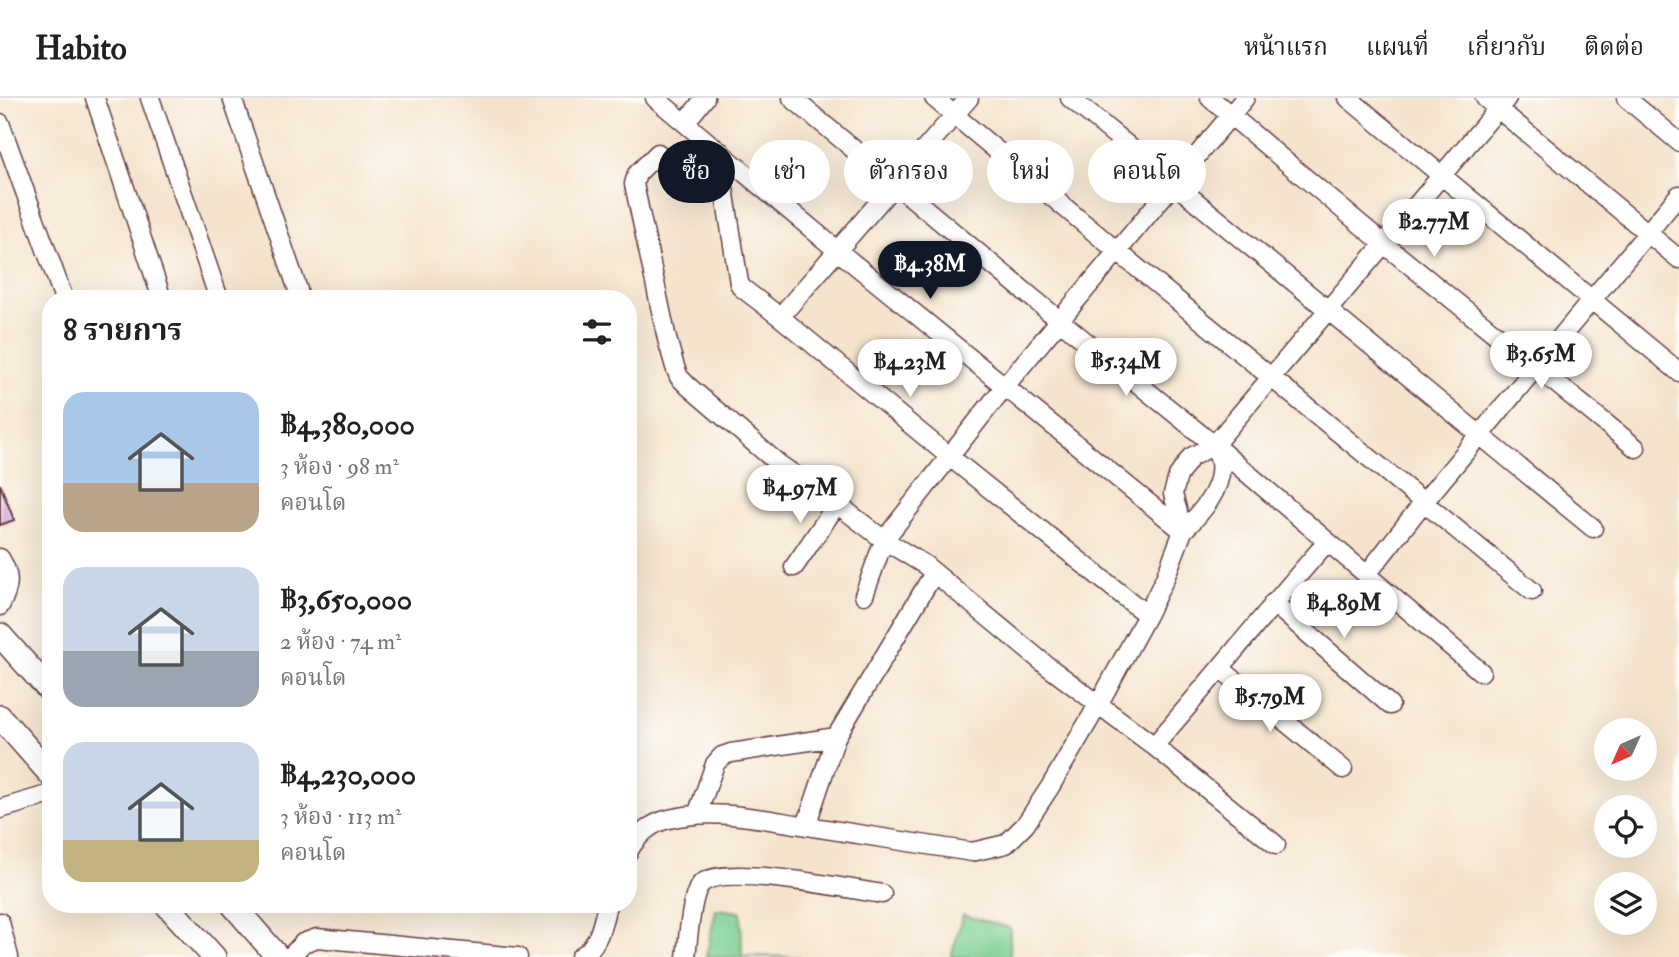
<!DOCTYPE html>
<html lang="th">
<meta charset="utf-8">
<style>
:root{--surface:#fff;--page:#f6f6f6;--text:#202124;--muted:#757577;--line:#e0e0e0;--accent:#111827}
body{margin:0;font-family:"IM FELL Double Pica","Noto Serif Thai",serif;background:var(--page);color:var(--text);height:100vh;display:flex;flex-direction:column;font-size:26px;white-space:nowrap}
*{box-sizing:border-box;margin:0}
p{font-size:23px;color:var(--muted)}
.icon{flex:none;width:38px;height:38px;fill:none;stroke:currentColor;stroke-width:2;stroke-linecap:round;stroke-linejoin:round}
.map{position:relative;flex:1;overflow:hidden}
.sheet{position:absolute;left:42px;top:192px;width:595px;height:623px;display:flex;flex-direction:column;background:var(--surface);border-radius:28px;box-shadow:0 7px 28px #0002}
.sheet>*{flex:none}
.top-card{position:absolute;left:658px;top:42px;width:665px;height:63px;display:flex;gap:14px}
.needle{width:46px;rotate:225deg}
.tools{position:absolute;left:1594px;top:620px;display:grid;gap:14px}
.tools a{display:grid;place-items:center;width:63px;height:63px;border-radius:50%;background:var(--surface);box-shadow:0 7px 28px #0002;font-size:35px}
.price{position:absolute;translate:-50% -60px;padding:0 16px;border-radius:24px;background:#fff;color:#222;font-size:23px;line-height:46px;filter:drop-shadow(0 2px 4px #0008)}
.price::after{content:'';position:absolute;left:50%;top:42px;width:21px;height:16px;margin-left:-10px;background:inherit;clip-path:polygon(0 0,100% 0,50% 100%)}
.price.current{background:var(--accent);color:#fff}
ul{padding:0;list-style:none}
li{display:flex;align-items:center;gap:21px;height:175px;padding:0 21px}
li span{display:grid;place-items:center;flex:none;width:196px;height:140px;border-radius:21px;color:#555}
li>.icon{margin-inline-start:auto}
span .icon{width:84px;height:84px;fill:#fffc;stroke-width:1}
li b{font-size:30px}
h2{display:flex;justify-content:space-between;align-items:center;height:84px;padding:0 21px;font-size:30px}
.pill{padding:0 24px;border-radius:32px;background:var(--surface);box-shadow:0 7px 28px #0002;font-size:24px;line-height:63px}
.pill.current{background:var(--accent);color:#fff}
header{display:flex;align-items:center;gap:42px;box-sizing:border-box;height:98px;padding:0 35px;background:var(--surface);border-bottom:2px solid var(--line)}
header strong{font-size:33px}
nav{display:flex;gap:38px;margin-inline-start:auto;font-size:24px}
.map>svg:first-child{display:block}
.green{fill:#7acf93;stroke:#62775f;stroke-width:2}
.building{fill:#d39bd6}
.lines{fill:none;stroke-linecap:round;stroke-linejoin:round}
.minor-casing{stroke:#643d43;stroke-width:21}
.major-casing{stroke:#643d43;stroke-width:26}
.minor{stroke:#fff;stroke-width:18}
.major{stroke:#fff;stroke-width:23}
</style>
<header>
<strong>Habito</strong>
<nav><a>หน้าแรก</a><a>แผนที่</a><a>เกี่ยวกับ</a><a>ติดต่อ</a></nav>
</header>
<div class="map">
<svg width="1679" height="859" viewBox="0 0 1679 859">
<rect width="100%" height="100%" fill="#fdfcf7"/>
<filter id="ink" filterUnits="userSpaceOnUse"><feTurbulence type="fractalNoise" baseFrequency=".0143" numOctaves="2"/><feDisplacementMap in="SourceGraphic" scale="14" xChannelSelector="R" yChannelSelector="G"/><feConvolveMatrix kernelMatrix="1 2 1 2 8 2 1 2 1" color-interpolation-filters="sRGB"/></filter>
<filter id="wash" filterUnits="userSpaceOnUse"><feTurbulence type="fractalNoise" baseFrequency=".00686" numOctaves="4" result="noise"/><feDisplacementMap in="SourceGraphic" scale="28" xChannelSelector="R" yChannelSelector="G"/><feGaussianBlur stdDeviation="1.57" result="paint"/><feColorMatrix in="noise" values="0 0 0 0 0 0 0 0 0 0 0 0 0 0 0 0 0 1.4 0 .05"/><feComposite in="paint" operator="in"/></filter>
<g filter="url(#wash)">
<rect width="100%" height="100%" fill="#f5e4cd"/>
<path class="green" d="M716,811l25,3 1,44 58,1h-94z
M963,817l47,13v29h-59z"/>
<g id="blocks">
<path class="building" d="M0,386l14,36 -14,5z"/>
</g>
</g>
<g filter="url(#ink)">
<use href="#blocks" fill-opacity="0" stroke="#643d43" stroke-width="2"/>
<g class="lines">
<g class="minor-casing">
<path id="minor" d="M95,0l67,201
M150,0l69,201
M232,0l66,192v9
M655,0l183,153 345,280c17,-17 41,-42 37,-69 -1,-5 -4,-11 -6,-16
M792,0l267,222 155,125 267,227
M934,0l184,154 414,339
M1070,0l523,430
M1210,0l174,146 252,204
M1348,0l331,274
M1485,0l194,161
M1626,0l53,44
M0,25l64,176
M685,25l20,-25
M721,54v17l18,114 3,5 38,29 170,140 197,158
M658,55l-21,21 -3,10 33,155 8,28 4,10 10,10 91,78 57,39 47,36 41,25 121,100 108,81 122,99
M780,219l189,-219
M0,460c11,18 10,28 0,48
M1375,466l48,-61 256,-308
M794,469l43,-63
M864,497l20,-55 121,-154 240,-288
M1273,505l117,102
M1221,571l122,100
M1154,648c58,-67 114,-137 173,-204
M0,711l51,-15
M697,717l18,-51 7,-8 9,-3 105,-16 98,-164
M806,728l30,-89
M628,754c9,-16 23,-29 41,-33 47,-12 97,1 144,8 53,8 106,17 159,25l34,-8 19,-19 25,-38 48,-82 49,-90 18,-37 18,-47 -10,-37 5,-18 13,-19 23,-12 293,-347
M0,824l9,35
M290,859l13,-14 14,-5 201,19
M580,859c19,-11 22,-32 27,-52
M686,859c2,-16 5,-63 15,-73 21,-21 149,5 181,10"/>
</g>
<g class="major-casing">
<path id="major" d="M0,537l51,57
M0,619l51,58
M167,807l47,52
M233,807l45,52"/>
</g>
<use href="#minor" class="minor"/>
<use href="#major" class="major"/>
</g>
</g>
</svg>
<div class="tools">
<a><svg class="needle" viewBox="-14 -14 28 28"><path d="M0-13l5 13h-10z" fill="#e53935"/><path d="M0 13l5-13h-10z" fill="#757577"/></svg></a>
<a><svg class="icon" aria-label="locate" viewBox="0 0 24 24"><circle cx="12" cy="12" r="6"/><path d="M12 2v4M12 18v4M2 12h4M18 12h4"/></svg></a>
<a><svg class="icon" aria-label="layers" viewBox="0 0 24 24"><path d="M12 4l9 5-9 5-9-5zM3 14l9 5 9-5"/></svg></a>
</div>
<b class="price" style="left:1434px;top:161px">฿2.77M</b>
<b class="price current" style="left:930px;top:203px">฿4.38M</b>
<b class="price" style="left:1541px;top:293px">฿3.65M</b>
<b class="price" style="left:1126px;top:300px">฿5.34M</b>
<b class="price" style="left:910px;top:301px">฿4.23M</b>
<b class="price" style="left:800px;top:427px">฿4.97M</b>
<b class="price" style="left:1344px;top:542px">฿4.89M</b>
<b class="price" style="left:1270px;top:636px">฿5.79M</b>
<div class="top-card">
<a class="pill current">ซื้อ</a>
<a class="pill">เช่า</a>
<a class="pill">ตัวกรอง</a>
<a class="pill">ใหม่</a>
<a class="pill">คอนโด</a>
</div>
<section class="sheet">
<h2>8 รายการ<svg class="icon" aria-label="filters" viewBox="0 0 24 24"><path d="M4 7h16M4 17h16"/><circle cx="9" cy="7" r="2"/><circle cx="15" cy="17" r="2"/></svg></h2>
<ul>
<li><span style="background:linear-gradient(#a9c7e8 65%,#b9a48a 0)"><svg class="icon" aria-label="home" viewBox="0 0 24 24"><path d="M3 11l9-7 9 7M6 9v11h12V9"/></svg></span><div><b>฿4,380,000</b><p>3 ห้อง · 98 m²</p><p>คอนโด</p></div></li>
<li><span style="background:linear-gradient(#c9d6e8 60%,#9aa5b1 0)"><svg class="icon" aria-label="home" viewBox="0 0 24 24"><path d="M3 11l9-7 9 7M6 9v11h12V9"/></svg></span><div><b>฿3,650,000</b><p>2 ห้อง · 74 m²</p><p>คอนโด</p></div></li>
<li><span style="background:linear-gradient(#c9d6e8 70%,#c2b280 0)"><svg class="icon" aria-label="home" viewBox="0 0 24 24"><path d="M3 11l9-7 9 7M6 9v11h12V9"/></svg></span><div><b>฿4,230,000</b><p>3 ห้อง · 113 m²</p><p>คอนโด</p></div></li>
</ul>
</section>
</div>
